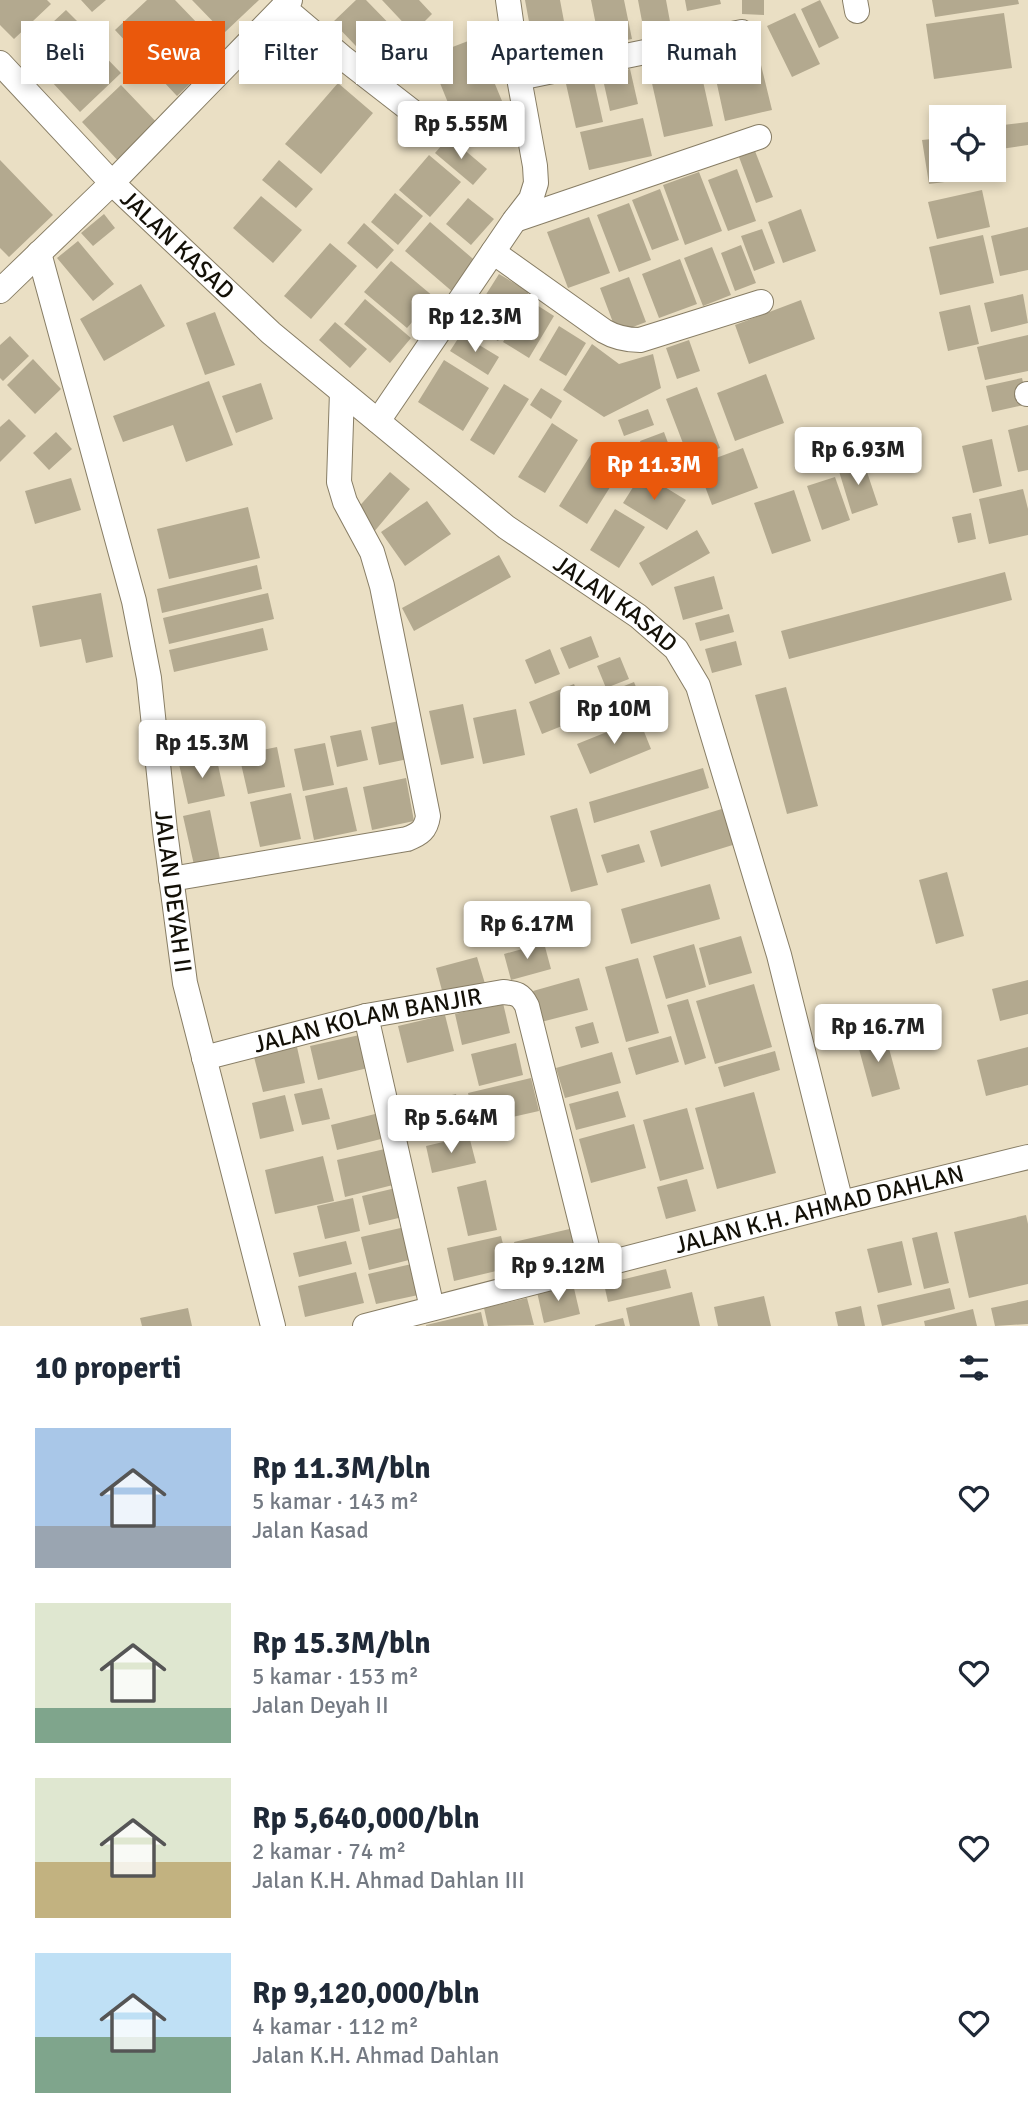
<!DOCTYPE html>
<html lang="id">
<meta charset="utf-8">
<style>
:root{--surface:#fff;--page:#f2f2f3;--text:#1f2937;--muted:#747a83;--accent:#ea580c}
body{margin:0;font-family:Signika,sans-serif;background:var(--page);color:var(--text);height:100vh;display:flex;flex-direction:column;font-size:26px;white-space:nowrap}
*{box-sizing:border-box;margin:0}
p{font-size:23px;color:var(--muted)}
.icon{flex:none;width:38px;height:38px;fill:none;stroke:currentColor;stroke-width:2;stroke-linecap:round;stroke-linejoin:round}
.map{position:relative;height:1326px;overflow:hidden}
.details{display:flex;flex-direction:column;background:var(--surface);flex:1}
.details>*{flex:none}
.guide{position:absolute;left:21px;top:21px;width:987px;height:63px;display:flex;gap:14px}
.controls{position:absolute;left:929px;top:105px;display:grid;gap:14px}
.controls a{display:grid;place-items:center;width:77px;height:77px;border-radius:0px;background:var(--surface);box-shadow:0 4px 10px #0003;font-size:35px}
.price{position:absolute;translate:-50% -60px;padding:0 16px;border-radius:7px;background:#fff;color:#222;font-size:23px;line-height:46px;filter:drop-shadow(0 2px 4px #0008)}
.price::after{content:'';position:absolute;left:50%;top:42px;width:21px;height:16px;margin-left:-10px;background:inherit;clip-path:polygon(0 0,100% 0,50% 100%)}
.price.selected{background:var(--accent);color:#fff}
ul{padding:0;list-style:none}
li{display:flex;align-items:center;gap:21px;height:175px;padding:0 35px}
li span{display:grid;place-items:center;flex:none;width:196px;height:140px;border-radius:0px;color:#555}
li>.icon{margin-inline-start:auto}
span .icon{width:84px;height:84px;fill:#fffc;stroke-width:1}
li b{font-size:30px}
h2{display:flex;justify-content:space-between;align-items:center;height:84px;padding:0 35px;font-size:30px}
.chip{padding:0 24px;border-radius:0px;background:var(--surface);box-shadow:0 4px 10px #0003;font-size:24px;line-height:63px}
.chip.selected{background:var(--accent);color:#fff}
.map>svg:first-child{display:block}
.building{fill:#b3a98f}
.lines{fill:none;stroke-linecap:round;stroke-linejoin:round}
.minor-casing{stroke:#877d65;stroke-width:26}
.minor{stroke:#fff;stroke-width:24}
.labels{text-anchor:middle;dominant-baseline:central;stroke-width:6;stroke-linejoin:round;paint-order:stroke}
.street-label{font-size:24px;fill:#131007;stroke:#f7ecd1}
</style>
<div class="map">
<svg width="1028" height="1326" viewBox="0 0 1028 1326">
<rect width="100%" height="100%" fill="#eadfc4"/>
<path class="building" d="M0,0h47l4,4 -37,35 -14,-14z
M81,0h25l-14,12z
M147,0h28l49,51 -47,45 -62,-66z
M192,0h67l-35,33z
M356,0h10l39,40 -29,27 -43,-45z
M382,0h37l13,14 -19,19z
M525,0h35l6,32 -34,6z
M591,0h33l8,39 -32,6z
M638,0h28l5,27 -27,5z
M685,0h35l1,4 -34,7z
M742,0h22v15l-22,-1z
M820,0l19,38 -20,10 -18,-39z
M932,0h86l1,4 -84,13z
M66,10l26,26 -40,38 -26,-27z
M795,13l25,51 -28,13 -25,-51z
M1004,13l8,55 -78,11 -8,-55z
M476,38l26,63 -47,19 -26,-64z
M92,43l29,30 -41,39 -29,-31z
M696,50l17,76 -49,11 -17,-76z
M761,65l11,45 -47,11 -10,-46z
M591,68l12,54 -27,6 -12,-53z
M630,69l8,35 -28,7 -8,-36z
M338,83l35,30 -52,61 -36,-30z
M121,85l40,42 -39,38 -40,-43z
M643,118l9,38 -63,14 -9,-38z
M1028,122v23l-34,5v-24z
M449,137l38,32 -14,16 -38,-32z
M942,138v32h25l1,9 -39,5 -7,-44z
M755,151l18,46 -17,6 -17,-46z
M429,155l32,27 -31,35 -31,-27z
M0,160l53,55 -44,42 -9,-9z
M279,160l34,29 -17,19 -34,-28z
M737,169l19,52 -28,10 -20,-51z
M699,172l23,59 -37,14 -22,-60z
M660,189l19,51 -27,10 -20,-50z
M982,190l8,37 -53,12 -9,-37z
M395,193l28,23 -25,29 -27,-23z
M261,196l41,34 -29,33 -40,-35z
M468,198l26,21 -23,26 -25,-21z
M629,203l22,57 -32,12 -22,-57z
M801,209l15,42 -33,12 -15,-41z
M104,214l11,14 -22,18 -12,-13z
M589,217l21,56 -42,15 -21,-56z
M430,222l49,42 -25,29 -49,-42z
M364,223l30,27 -17,19 -30,-26z
M1028,227v43l-28,6 -9,-40z
M762,229l13,34 -21,8 -13,-35z
M983,235l11,48 -54,12 -11,-48z
M78,241l36,43 -21,17 -36,-43z
M330,243l27,23 -46,53 -27,-23z
M741,245l15,38 -21,8 -14,-38z
M712,247l19,48 -28,11 -19,-48z
M680,259l17,45 -38,14 -17,-44z
M391,261l43,36 -27,31 -43,-36z
M499,274l30,18 -31,49 -30,-18z
M629,277l17,45 -29,11 -17,-45z
M141,284l24,42 -61,35 -24,-42z
M1023,294l5,29 -37,9 -7,-29z
M365,299l46,39 -21,25 -46,-39z
M529,300l25,16 -25,42 -26,-16z
M801,300l14,39 -66,25 -14,-39z
M970,305l9,39 -31,7 -9,-39z
M215,312l20,53 -30,10 -19,-52z
M335,322l32,27 -17,19 -31,-28z
M559,326l27,17 -20,33 -27,-16z
M461,334l38,23 -11,18 -38,-24z
M1028,335v36l-43,9 -8,-33z
M10,336l19,20 -26,25 -3,-3v-33z
M689,340l11,31 -23,8 -11,-31z
M592,344l27,20 34,-10 8,34 -57,29 -41,-27z
M33,359l28,30 -26,25 -28,-29z
M444,360l45,28 -26,43 -45,-29z
M766,374l18,49 -49,18 -18,-48z
M1022,378l6,26 -36,8 -6,-26z
M209,381l24,64 -47,17 -13,-37 -50,17 -10,-26z
M261,383l12,36 -37,14 -14,-37z
M504,384l25,15 -35,56 -24,-15z
M697,387l23,61 -31,11 -23,-60z
M541,388l21,13 -11,18 -21,-14z
M648,409l6,16 -30,11 -6,-16z
M9,419l17,17 -26,26v-35z
M552,423l26,17 -33,53 -27,-16z
M1028,425v45l-10,2 -10,-42z
M56,432l16,17 -23,21 -16,-17z
M664,432l11,30 -24,9 -11,-30z
M992,439l10,47 -29,7 -11,-47z
M743,448l15,40 -46,17 -15,-40z
M593,451l29,17 -35,56 -28,-18z
M863,460l15,45 -26,9 -14,-46z
M390,472l20,17 -37,44 -18,-22z
M642,473l44,27 -19,30 -44,-27z
M835,477l15,43 -28,10 -15,-44z
M71,478l10,32 -46,14 -10,-33z
M1023,489l5,20v26l-39,9 -10,-45z
M794,490l17,51 -39,13 -18,-51z
M427,501l24,33 -46,32 -24,-34z
M248,507l12,51 -91,21 -12,-50z
M615,509l30,18 -26,41 -29,-18z
M971,513l5,26 -18,4 -6,-26z
M697,530l13,23 -58,33 -13,-23z
M499,555l12,22 -97,54 -12,-23z
M257,565l5,24 -100,24 -5,-24z
M1005,572l7,28 -223,59 -8,-28z
M714,576l9,33 -40,11 -9,-33z
M101,593l12,64 -27,6 -5,-24 -41,8 -8,-41z
M268,593l6,26 -105,25 -6,-26z
M729,614l5,18 -34,9 -5,-18z
M263,628l5,22 -94,22 -5,-22z
M591,636l8,21 -30,12 -9,-21z
M736,641l6,24 -30,8 -7,-24z
M550,649l10,25 -25,10 -10,-24z
M620,657l9,22 -23,9 -9,-22z
M634,682l9,22 -35,14 -9,-22z
M574,684l13,32 -45,18 -13,-32z
M786,687l32,119 -31,8 -32,-119z
M463,704l11,54 -33,7 -12,-54z
M516,709l9,46 -42,9 -10,-46z
M639,719l12,30 -61,25 -13,-30z
M399,721l9,38 -29,6 -8,-38z
M361,730l7,30 -31,7 -7,-31z
M325,743l9,42 -31,6 -9,-42z
M277,747l8,40 -37,7 -9,-39z
M216,756l9,40 -37,8 -9,-40z
M703,768l6,20 -115,35 -5,-21z
M406,778l8,43 -42,9 -9,-43z
M347,787l10,44 -43,9 -9,-44z
M291,793l10,46 -41,8 -10,-45z
M577,808l21,77 -27,7 -21,-76z
M725,808l11,36 -75,23 -11,-36z
M210,810l10,49 -26,6 -11,-49z
M639,844l6,18 -38,11 -6,-18z
M947,872l17,64 -28,8 -17,-64z
M710,884l10,35 -89,25 -10,-35z
M741,936l11,37 -43,12 -10,-37z
M544,943l7,26 -40,11 -7,-26z
M694,944l12,43 -40,12 -13,-43z
M477,957l9,30 -42,11 -8,-30z
M638,958l21,75 -33,9 -21,-75z
M579,978l9,32 -47,12 -8,-31z
M1028,980v34l-28,7 -8,-32z
M754,984l18,63 -57,17 -19,-63z
M688,999l18,59 -21,7 -18,-60z
M503,1003l7,30 -48,12 -7,-31z
M445,1015l9,36 -47,12 -9,-37z
M593,1022l6,21 -18,5 -6,-21z
M884,1030l16,59 -28,8 -16,-59z
M364,1034l8,33 -54,13 -8,-34z
M671,1036l8,26 -43,13 -8,-27z
M516,1043l7,32 -44,11 -8,-32z
M297,1047l8,36 -42,9 -9,-35z
M1028,1047v38l-42,11 -9,-36z
M775,1051l5,19 -56,17 -6,-20z
M612,1052l9,31 -56,15 -9,-30z
M531,1078l8,33 -63,14 -8,-32z
M322,1088l8,31 -28,6 -8,-31z
M618,1091l8,26 -50,13 -7,-26z
M754,1092l22,81 -59,16 -22,-81z
M456,1094l8,35 -45,11 -8,-35z
M285,1095l9,36 -34,8 -8,-36z
M687,1108l17,61 -44,12 -17,-61z
M379,1113l6,25 -48,12 -6,-25z
M634,1124l12,44 -55,15 -12,-44z
M469,1136l7,27 -44,10 -6,-27z
M389,1148l8,36 -52,13 -8,-37z
M323,1156l11,45 -59,13 -10,-44z
M687,1179l9,32 -30,8 -9,-32z
M486,1180l11,50 -29,6 -11,-49z
M400,1187l7,29 -38,9 -7,-29z
M353,1198l7,33 -35,8 -8,-33z
M1026,1215l2,9v60l-59,14 -15,-66z
M405,1227l8,32 -44,11 -8,-33z
M578,1227l7,30 -64,16 -7,-31z
M937,1232l12,51 -25,6 -12,-51z
M501,1236l8,32 -55,13 -7,-33z
M346,1241l6,23 -53,13 -6,-24z
M902,1241l10,44 -34,8 -11,-44z
M416,1263l7,31 -47,10 -8,-30z
M666,1269l5,19 -63,14 -4,-18z
M356,1272l8,31 -59,14 -7,-31z
M573,1284l7,30 -36,9 -7,-31z
M950,1288l5,21 -73,17 -5,-21z
M692,1292l8,34h-70l-4,-18z
M764,1296l7,30h-53l-4,-19z
M527,1298l7,27 -46,1 -4,-18z
M1028,1300v24l-33,2 -4,-18z
M861,1306l4,20h-27l-3,-14z
M188,1308l4,18h-50l-2,-8z
M973,1309l4,17h-52l-1,-5z
M481,1312l3,14h-58v-1z
M623,1318l2,8h-30v-1z"/>
<g class="lines">
<g class="minor-casing">
<g id="minor">
<path d="M855,0l2,11"/>
<path d="M283,7l59,50 85,66"/>
<path id="s1" d="M0,63l112,120 159,150 235,194 132,89 38,33 22,37 81,269 62,248"/>
<path d="M519,78l223,-46"/>
<path d="M515,220l244,-83"/>
<path d="M493,252l111,79c12,7 22,9 36,9l121,-38"/>
<path id="s2" d="M39,253l95,348 15,77 16,153 20,152 88,343"/>
<path d="M0,291l112,-108 178,-183"/>
<path d="M1027,394h1"/>
<path d="M378,421l136,-200 17,-22 5,-16 -1,-17 -16,-88 -11,-78"/>
<path d="M171,879l236,-40c13,-5 19,-9 21,-23l-46,-230 -10,-34 -27,-50 -6,-20 3,-90"/>
<path d="M366,1016l66,292"/>
<path id="s3" d="M204,1058l162,-42 137,-24c13,1 18,2 24,14l65,261"/>
<path id="s4" d="M365,1326l476,-123 187,-46"/>
</g>
</g>
<use href="#minor" class="minor"/>
</g>
<g class="labels">
<g class="street-label">
<text stroke="none"><textPath href="#s1" startOffset="254">JALAN KASAD</textPath></text>
<text stroke="none"><textPath href="#s1" startOffset="821">JALAN KASAD</textPath></text>
<text stroke="none"><textPath href="#s2" startOffset="654">JALAN DEYAH II</textPath></text>
<text stroke="none"><textPath href="#s3" startOffset="168">JALAN KOLAM BANJIR</textPath></text>
<text stroke="none"><textPath href="#s4" startOffset="469">JALAN K.H. AHMAD DAHLAN</textPath></text>
</g>
</g>
</svg>
<div class="controls">
<a><svg class="icon" aria-label="locate" viewBox="0 0 24 24"><circle cx="12" cy="12" r="6"/><path d="M12 2v4M12 18v4M2 12h4M18 12h4"/></svg></a>
</div>
<b class="price" style="left:461px;top:161px">Rp 5.55M</b>
<b class="price" style="left:475px;top:354px">Rp 12.3M</b>
<b class="price" style="left:858px;top:487px">Rp 6.93M</b>
<b class="price selected" style="left:654px;top:502px">Rp 11.3M</b>
<b class="price" style="left:614px;top:746px">Rp 10M</b>
<b class="price" style="left:202px;top:780px">Rp 15.3M</b>
<b class="price" style="left:527px;top:961px">Rp 6.17M</b>
<b class="price" style="left:878px;top:1064px">Rp 16.7M</b>
<b class="price" style="left:451px;top:1155px">Rp 5.64M</b>
<b class="price" style="left:558px;top:1303px">Rp 9.12M</b>
<div class="guide">
<a class="chip">Beli</a>
<a class="chip selected">Sewa</a>
<a class="chip">Filter</a>
<a class="chip">Baru</a>
<a class="chip">Apartemen</a>
<a class="chip">Rumah</a>
</div>
</div>
<section class="details">
<h2>10 properti<svg class="icon" aria-label="filters" viewBox="0 0 24 24"><path d="M4 7h16M4 17h16"/><circle cx="9" cy="7" r="2"/><circle cx="15" cy="17" r="2"/></svg></h2>
<ul>
<li><span style="background:linear-gradient(#a9c7e8 70%,#9aa5b1 0)"><svg class="icon" aria-label="home" viewBox="0 0 24 24"><path d="M3 11l9-7 9 7M6 9v11h12V9"/></svg></span><div><b>Rp 11.3M/bln</b><p>5 kamar · 143 m²</p><p>Jalan Kasad</p></div><svg class="icon" aria-label="heart" viewBox="0 0 24 24"><path d="M12 20l-8-8c-3-5 5-10 8-4 3-6 11-1 8 4z"/></svg></li>
<li><span style="background:linear-gradient(#dfe7d0 75%,#7fa58c 0)"><svg class="icon" aria-label="home" viewBox="0 0 24 24"><path d="M3 11l9-7 9 7M6 9v11h12V9"/></svg></span><div><b>Rp 15.3M/bln</b><p>5 kamar · 153 m²</p><p>Jalan Deyah II</p></div><svg class="icon" aria-label="heart" viewBox="0 0 24 24"><path d="M12 20l-8-8c-3-5 5-10 8-4 3-6 11-1 8 4z"/></svg></li>
<li><span style="background:linear-gradient(#dfe7d0 60%,#c2b280 0)"><svg class="icon" aria-label="home" viewBox="0 0 24 24"><path d="M3 11l9-7 9 7M6 9v11h12V9"/></svg></span><div><b>Rp 5,640,000/bln</b><p>2 kamar · 74 m²</p><p>Jalan K.H. Ahmad Dahlan III</p></div><svg class="icon" aria-label="heart" viewBox="0 0 24 24"><path d="M12 20l-8-8c-3-5 5-10 8-4 3-6 11-1 8 4z"/></svg></li>
<li><span style="background:linear-gradient(#bfe0f5 60%,#7fa58c 0)"><svg class="icon" aria-label="home" viewBox="0 0 24 24"><path d="M3 11l9-7 9 7M6 9v11h12V9"/></svg></span><div><b>Rp 9,120,000/bln</b><p>4 kamar · 112 m²</p><p>Jalan K.H. Ahmad Dahlan</p></div><svg class="icon" aria-label="heart" viewBox="0 0 24 24"><path d="M12 20l-8-8c-3-5 5-10 8-4 3-6 11-1 8 4z"/></svg></li>
</ul>
</section>
